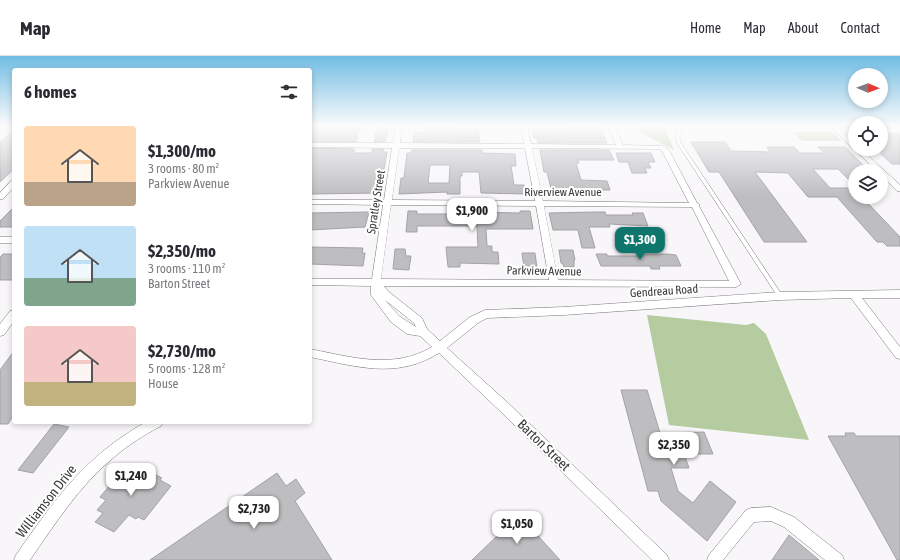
<!DOCTYPE html>
<meta charset="utf-8">
<style>
:root{--surface:#fff;--page:#f2f2f3;--text:#2b2b33;--muted:#7c7c81;--line:#e1e1e2;--accent:#0f766e}
body{margin:0;font-family:"Asap Condensed",sans-serif;background:var(--page);color:var(--text);height:100vh;display:flex;flex-direction:column;font-size:15px;white-space:nowrap}
*{box-sizing:border-box;margin:0}
p{font-size:13px;color:var(--muted)}
.icon{flex:none;width:22px;height:22px;fill:none;stroke:currentColor;stroke-width:2;stroke-linecap:round;stroke-linejoin:round}
.map{position:relative;flex:1;overflow:hidden}
.details{position:absolute;left:12px;top:12px;width:300px;height:356px;display:flex;flex-direction:column;background:var(--surface);border-radius:4px;box-shadow:0 2px 6px #0003}
.details>*{flex:none}
.needle{width:26px;rotate:91deg}
.controls{position:absolute;left:848px;top:12px;display:grid;gap:8px}
.controls a{display:grid;place-items:center;width:40px;height:40px;border-radius:50%;background:var(--surface);box-shadow:0 2px 6px #0003;font-size:20px}
.price{position:absolute;translate:-50% -34px;padding:0 9px;border-radius:8px;background:#fff;color:#222;font-size:13px;line-height:26px;filter:drop-shadow(0 1px 2px #0008)}
.price::after{content:'';position:absolute;left:50%;top:24px;width:12px;height:9px;margin-left:-6px;background:inherit;clip-path:polygon(0 0,100% 0,50% 100%)}
.price.on{background:var(--accent);color:#fff}
ul{padding:0;list-style:none}
li{display:flex;align-items:center;gap:12px;height:100px;padding:0 12px}
li span{display:grid;place-items:center;flex:none;width:112px;height:80px;border-radius:4px;color:#555}
li>.icon{margin-inline-start:auto}
span .icon{width:48px;height:48px;fill:#fffc;stroke-width:1}
li b{font-size:17px}
h2{display:flex;justify-content:space-between;align-items:center;height:48px;padding:0 12px;font-size:17px}
header{display:flex;align-items:center;gap:24px;box-sizing:border-box;height:56px;padding:0 20px;background:var(--surface);border-bottom:1px solid var(--line)}
header strong{font-size:19px}
nav{display:flex;gap:22px;margin-inline-start:auto;font-size:14px}
.map>svg:first-child{display:block}
.green{fill:#b5cca1}
.building{fill:#bebdc0;stroke:#a3a2a5;fill-rule:evenodd}
.lines{fill:none;stroke-linecap:round;stroke-linejoin:round}
.service-casing{stroke:#78777a;stroke-width:1}
.minor-casing{stroke:#78777a;stroke-width:1}
.service{fill:#fff;fill-rule:evenodd}
.minor{fill:#fff;fill-rule:evenodd}
.labels{text-anchor:middle;dominant-baseline:central;stroke-width:4;stroke-linejoin:round;paint-order:stroke}
.street-label{font-size:12px;fill:#3a393b;stroke:#fff}
.near-street-label{font-size:14px;fill:#3a393b;stroke:#fff}
</style>
<header>
<strong>Map</strong>
<nav><a>Home</a><a>Map</a><a>About</a><a>Contact</a></nav>
</header>
<div class="map">
<svg width="900" height="504" viewBox="0 0 900 504">
<rect width="100%" height="100%" fill="#f8f6f9"/>
<path class="green" d="M638,70h26l10,24c-12,-8 -29,-11 -36,-24z
M793,76h39l10,9h-40z
M647,259l99,10 8,-2 12,11 43,106 -140,-15z"/>
<path class="building" d="M310,70h50l-4,16h-46z
M425,70h31v3l22,-1 2,14h-67l1,-9h11z
M531,70h10l1,4h26l-2,-4h9l1,2 24,-1 7,16h-69l-1,-5h-3z
M377,71h11l-3,15h-11z
M14,74v39l-14,13v-40z
M881,76l19,2v30h-8l-11,-10z
M691,86h34l6,9 39,1 -3,-5h27l6,6h24l-6,-6h27l24,24h-14v15l-17,-17h-25l17,19h25v9h7l38,40v9h-13l-4,-4h-6l-40,-45h-29l-20,-24 -33,-1 52,70h-43l-45,-70h-10z
M310,92l44,1v4h18v-4h12l-1,3h4l-7,41 -70,1z
M412,94h70v3l33,1 1,12h-5l3,19h10l1,9 -44,-1 -2,-21h-17v4h-2v18h-13v-2l-48,2 2,-16h3l3,-25h4zM430,109h20l-1,18h-21z
M540,94h69l5,10h-36l1,3h-3l5,17 26,1 3,9h-13l1,2 -10,1h-36l-5,-21h-3z
M616,97h35l4,9h-7l3,6h-6l2,5h-15l-4,-11h-9z
M14,151v20h-14v-6z
M408,155h9v3h36l18,-2 49,1v-2h10l3,18h-47l1,17h5v6h6l1,12 -39,-1v4h-12l-2,-20h32l-1,-21h-60v6h-11z
M369,156l-4,15 -55,3v-17z
M595,156h10l1,3h27l-1,-2h11l5,13 -39,-2 1,3h-21l6,21h-13l-4,-18h-25l-4,-17z
M310,191l53,1 -1,5h3l-2,13 -53,-2z
M395,193h10l1,7h5l-2,14 -16,-1z
M559,194h14l2,10h-1v7h-10l-1,-3 -2,-1z
M522,197h13l2,15h-13z
M3,198h11v26h-14v-23z
M596,198h11v2h38l-1,-2h24l8,1 5,11h-22l1,3h-9l-1,-3h-49z
M14,295v63l-6,10h-8v-54z
M621,334h26l13,43 44,-1 9,22h-29l5,14h-18l7,23 15,12 17,-22 26,21 -29,39 -46,-40 -3,-10h-10z
M54,368l15,3 -36,46 -15,-3z
M845,377h9l2,3h44v124h-3l-69,-124h18z
M128,408l12,6 2,-2 20,10 -2,2 11,6 -27,34 -6,-3 -2,2 -7,-4 -15,17 -19,-10 8,-9 -6,-3 9,-10 -6,-3z
M277,417l9,13 10,-7 9,14 -10,8 37,59h-182z
M519,459l41,45h-88z
M789,479l30,25h-47z"/>
<g class="lines">
<g class="service-casing">
<path id="service" d="M683,70h3c-6,6 -8,9 -5,17l101,152v2h-4l-101,-154c-2,-8 0,-12 6,-17z"/>
</g>
<g class="minor-casing">
<path id="minor" d="M396,70h6l-2,17 124,1 -3,-18h6l4,18 85,1 -8,-19h6l9,19 40,1 6,4 28,53 3,2 -1,1 42,78 -5,3 -352,-1 5,6 33,26 5,11 13,12 30,-24 15,-7 79,-3 216,-15 120,-2v8h-38l38,49v12l-4,-1 -45,-60 -71,2 -216,15 -77,3 -9,5 -31,25 60,54 160,153 2,5h-17l-153,-150 -60,-57c-43,27 -84,13 -129,4v-8c41,8 83,21 122,-2l-12,-11 -13,-2 -16,-12 -20,-27v-9l-61,-1v-6h62l11,-74 -73,-1v-4h74l8,-52 -82,-1v-4h83zM399,92h126l10,53 -143,-1zM532,92l127,1 3,2 27,52 -146,-2zM391,149l145,1 13,74 -168,-1zM544,150l148,1 37,74 -171,-1zM385,244l29,23 2,4 -17,-11z
M830,70h6l19,17v6h6l39,36v6h-3l-16,-16v-4h-4z
M11,125h3v6l-11,12h-3v-6z
M0,181h14v6h-14z
M14,254v11l-10,14 -4,1v-12l10,-13z
M146,366h17l-2,4c-17,9 -33,19 -48,32 -34,28 -58,66 -83,102h-16l2,-5c39,-56 69,-99 130,-133z
M771,451l23,10 48,38 2,5h-19l-41,-33 -13,-6 -17,1 -31,38h-16l2,-5 37,-45 5,-2z"/>
</g>
<use href="#service" class="service"/>
<use href="#minor" class="minor"/>
</g>
<linearGradient id="sky" x2="0" y2="1"><stop stop-color="#71bde4"/><stop offset="0.5" stop-color="#fcfbfc"/><stop offset="1" stop-color="#fcfbfc" stop-opacity="0"/></linearGradient>
<rect width="900" height="140" fill="url(#sky)"/>
<g class="labels">
<g class="street-label">
<text x="563" y="136">Riverview Avenue</text>
<text transform="translate(376 146) rotate(-81)">Spratley Street</text>
<text transform="translate(544 215) rotate(1)">Parkview Avenue</text>
<text transform="translate(664 235) rotate(-4)">Gendreau Road</text>
</g>
<g class="near-street-label">
<text transform="translate(544 389) rotate(44)">Barton Street</text>
<text transform="translate(46 445) rotate(-52)">Williamson Drive</text>
</g>
</g>
</svg>
<div class="controls">
<a><svg class="needle" viewBox="-14 -14 28 28"><path d="M0-13l5 13h-10z" fill="#e53935"/><path d="M0 13l5-13h-10z" fill="#7c7c81"/></svg></a>
<a><svg class="icon" aria-label="locate" viewBox="0 0 24 24"><circle cx="12" cy="12" r="6"/><path d="M12 2v4M12 18v4M2 12h4M18 12h4"/></svg></a>
<a><svg class="icon" aria-label="layers" viewBox="0 0 24 24"><path d="M12 4l9 5-9 5-9-5zM3 14l9 5 9-5"/></svg></a>
</div>
<b class="price" style="left:472px;top:176px">$1,900</b>
<b class="price on" style="left:640px;top:205px">$1,300</b>
<b class="price" style="left:674px;top:410px">$2,350</b>
<b class="price" style="left:131px;top:441px">$1,240</b>
<b class="price" style="left:254px;top:474px">$2,730</b>
<b class="price" style="left:517px;top:489px">$1,050</b>
<section class="details">
<h2>6 homes<svg class="icon" aria-label="filters" viewBox="0 0 24 24"><path d="M4 7h16M4 17h16"/><circle cx="9" cy="7" r="2"/><circle cx="15" cy="17" r="2"/></svg></h2>
<ul>
<li><span style="background:linear-gradient(#ffd9b3 70%,#b9a48a 0)"><svg class="icon" aria-label="home" viewBox="0 0 24 24"><path d="M3 11l9-7 9 7M6 9v11h12V9"/></svg></span><div><b>$1,300/mo</b><p>3 rooms · 80 m²</p><p>Parkview Avenue</p></div></li>
<li><span style="background:linear-gradient(#bfe0f5 65%,#7fa58c 0)"><svg class="icon" aria-label="home" viewBox="0 0 24 24"><path d="M3 11l9-7 9 7M6 9v11h12V9"/></svg></span><div><b>$2,350/mo</b><p>3 rooms · 110 m²</p><p>Barton Street</p></div></li>
<li><span style="background:linear-gradient(#f6c9c9 70%,#c2b280 0)"><svg class="icon" aria-label="home" viewBox="0 0 24 24"><path d="M3 11l9-7 9 7M6 9v11h12V9"/></svg></span><div><b>$2,730/mo</b><p>5 rooms · 128 m²</p><p>House</p></div></li>
</ul>
</section>
</div>
